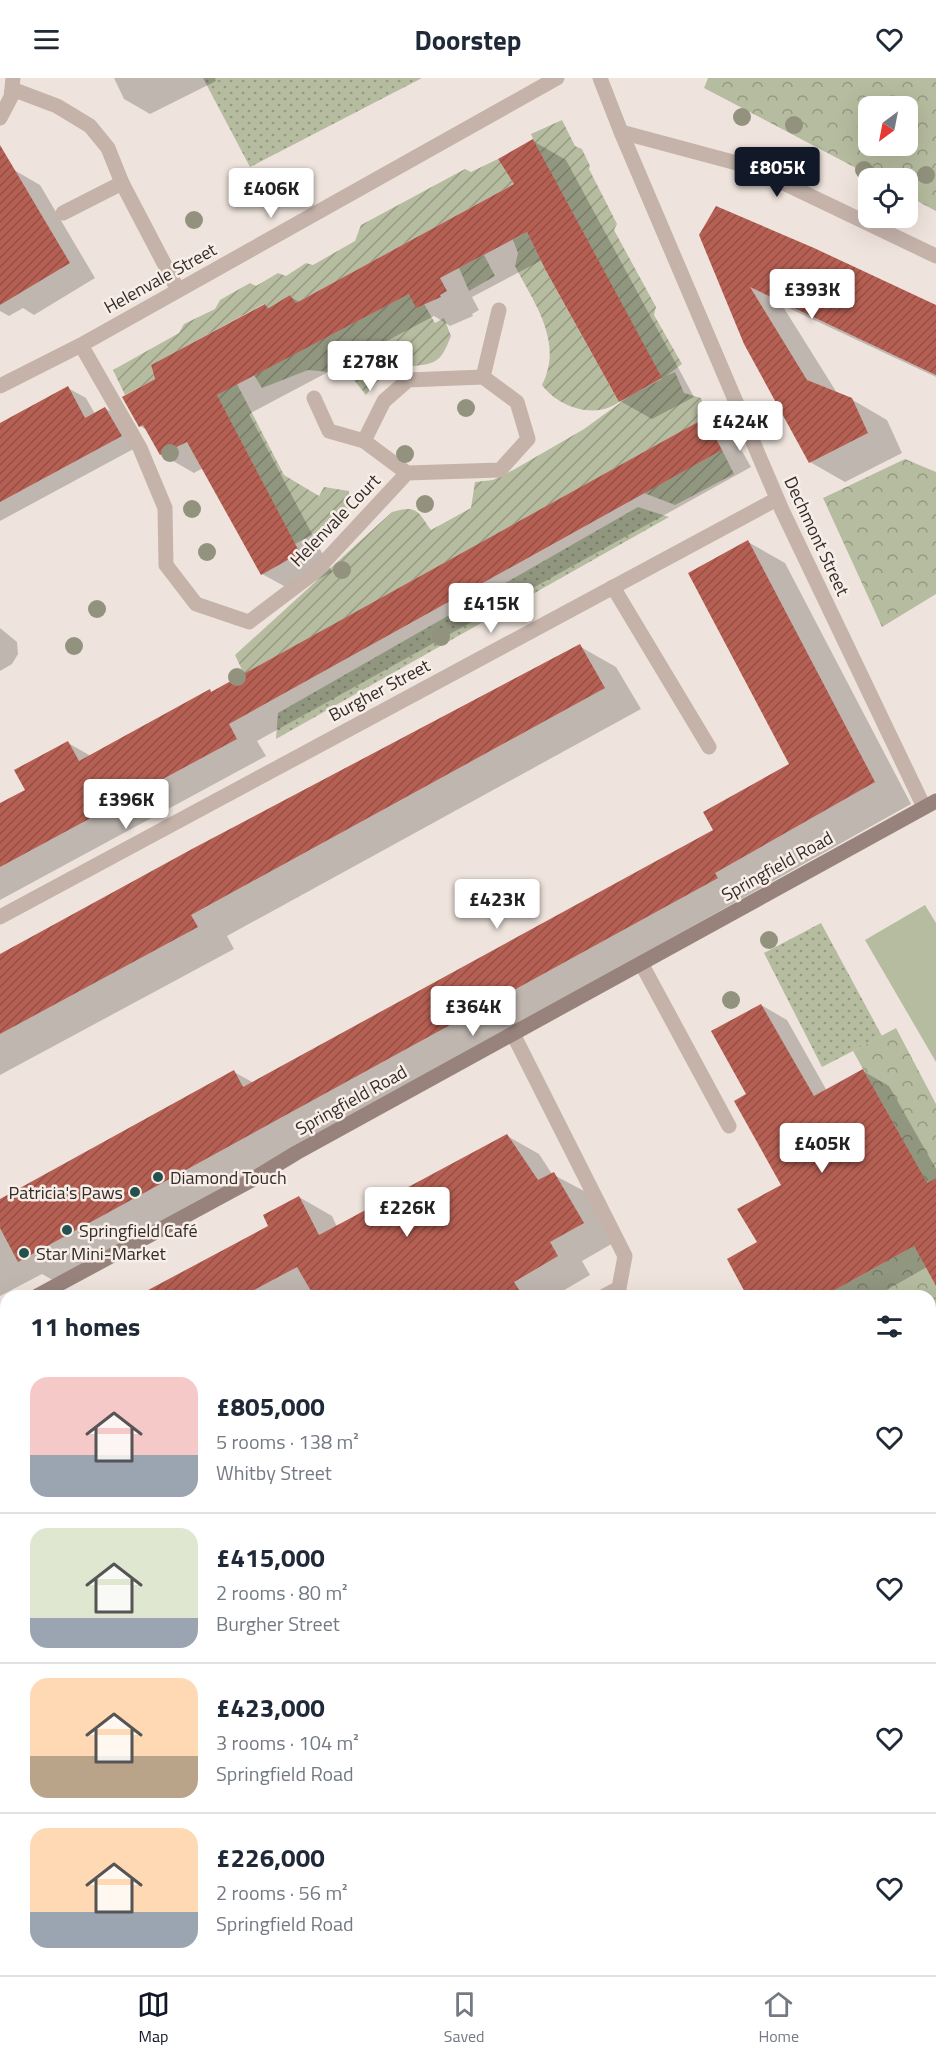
<!DOCTYPE html>
<meta charset="utf-8">
<style>
:root{--surface:#fff;--page:#f6f6f7;--text:#1f2937;--muted:#747a83;--line:#e0e1e3;--accent:#111827}
body{margin:0;font-family:"Titillium Web",sans-serif;background:var(--page);color:var(--text);height:100vh;display:flex;flex-direction:column;font-size:22px;white-space:nowrap}
*{box-sizing:border-box;margin:0}
p{font-size:20px;color:var(--muted)}
.icon{flex:none;width:33px;height:33px;fill:none;stroke:currentColor;stroke-width:2;stroke-linecap:round;stroke-linejoin:round}
.map{position:relative;flex:1;overflow:hidden}
.details{position:absolute;left:0px;top:1212px;width:936px;height:686px;display:flex;flex-direction:column;background:var(--surface);border-radius:18px 18px 0 0;box-shadow:0 6px 24px #0002}
.details>*{flex:none}
.needle{width:39px;rotate:212deg}
.fabs{position:absolute;left:858px;top:18px;display:grid;gap:12px}
.fabs a{display:grid;place-items:center;width:60px;height:60px;border-radius:12px;background:var(--surface);box-shadow:0 6px 24px #0002;font-size:30px}
.price{position:absolute;translate:-50% -51px;padding:0 14px;border-radius:6px;background:#fff;color:#222;font-size:20px;line-height:39px;filter:drop-shadow(0 2px 3px #0008)}
.price::after{content:'';position:absolute;left:50%;top:36px;width:18px;height:14px;margin-left:-9px;background:inherit;clip-path:polygon(0 0,100% 0,50% 100%)}
.price.current{background:var(--accent);color:#fff}
ul{padding:0;list-style:none}
li{display:flex;align-items:center;gap:18px;height:150px;padding:0 30px}
li+li{border-top:2px solid var(--line)}
li span{display:grid;place-items:center;flex:none;width:168px;height:120px;border-radius:18px;color:#555}
li>.icon{margin-inline-start:auto}
span .icon{width:72px;height:72px;fill:#fffc;stroke-width:1}
li b{font-size:26px}
h2{display:flex;justify-content:space-between;align-items:center;height:72px;padding:0 30px;font-size:26px}
header{display:flex;justify-content:space-between;align-items:center;height:78px;padding:0 30px;background:var(--surface);font-size:27px;font-weight:700}
.tabs{display:flex;justify-content:space-around;align-items:center;height:84px;border-top:2px solid var(--line);background:var(--surface);font-size:16px;color:var(--muted)}
.tabs a{display:grid;justify-items:center;gap:3px}
.tabs .current{color:var(--accent)}
.map>svg:first-child{display:block}
.grass{fill:url(#grass-dots)}
.forest{fill:url(#forest-firs)}
.cemetery{fill:url(#cemetery-stones)}
.park{fill:url(#park-crowns);fill-rule:evenodd}
.garden{fill:url(#garden-furrows)}
.pitch{fill:#b6bc9f}
.shadow{fill:#0003}
.building{fill:url(#building-hatch)}
.lines{fill:none;stroke-linecap:round;stroke-linejoin:round}
.lane{stroke:#c5b3aa;stroke-width:15}
.street{stroke:#c5b3aa;stroke-width:15}
.secondary{stroke:#98837c;stroke-width:15}
.tree{fill:#93927e}
.poi-dot{fill:#24504d;stroke:#f7eee8;stroke-width:2}
.labels{text-anchor:middle;dominant-baseline:central;stroke-width:5;stroke-linejoin:round;paint-order:stroke}
.street-label{font-size:18px;fill:#342b29;stroke:#f7eee8}
.poi-label{font-size:18px;fill:#342b29;stroke:#f7eee8;text-anchor:start}
</style>
<header><svg class="icon" aria-label="menu" viewBox="0 0 24 24"><path d="M4 6h16M4 12h16M4 18h16"/></svg>Doorstep<svg class="icon" aria-label="heart" viewBox="0 0 24 24"><path d="M12 20l-8-8c-3-5 5-10 8-4 3-6 11-1 8 4z"/></svg></header>
<div class="map">
<svg width="936" height="1897" viewBox="0 0 936 1897">
<defs>
<pattern id="grass-dots" width="8" height="8" patternUnits="userSpaceOnUse" patternTransform="scale(1.5)"><rect width="8" height="8" fill="#b6bc9f"/><path d="M2 2h.1M6 6h.1" fill="none" stroke="#959982" stroke-width="1.8" stroke-linecap="round"/></pattern>
<pattern id="forest-firs" width="22" height="20" patternUnits="userSpaceOnUse" patternTransform="scale(1.5)"><rect width="22" height="20" fill="#b6bc9f"/><path d="M5 1l3.5 6h-7zM16 11l3.5 6h-7z" fill="#959982"/></pattern>
<pattern id="cemetery-stones" width="16" height="16" patternUnits="userSpaceOnUse" patternTransform="scale(1.5)"><rect width="16" height="16" fill="#b6bc9f"/><path d="M2 7V4a2 2 0 0 1 4 0v3zM10 15v-3a2 2 0 0 1 4 0v3z" fill="#959982"/></pattern>
<pattern id="park-crowns" width="20" height="18" patternUnits="userSpaceOnUse" patternTransform="scale(1.5)"><rect width="20" height="18" fill="#b6bc9f"/><path d="M2 6a3 3 0 1 1 6 0M12 15a3 3 0 1 1 6 0" fill="none" stroke="#959982"/></pattern>
<pattern id="garden-furrows" width="10" height="10" patternUnits="userSpaceOnUse" patternTransform="scale(1.5)"><rect width="10" height="10" fill="#b6bc9f"/><path d="M-1 1l2-2M0 10L10 0M9 11l2-2" fill="none" stroke="#959982"/></pattern>
<pattern id="building-hatch" width="6" height="6" patternUnits="userSpaceOnUse" patternTransform="scale(1.5)"><rect width="6" height="6" fill="#b65f53"/><path d="M-1 1l2-2M0 6l6-6M5 7l2-2" fill="none" stroke="#954f45"/></pattern>
</defs>
<rect width="100%" height="100%" fill="#efe4dd"/>
<path class="grass" d="M203,0h219l-172,89z
M638,429l31,10 -393,222 2,-26z
M821,845l61,113 -60,31 -58,-114z
M262,1892h84l3,5h-84z"/>
<path class="forest" d="M440,1892h77l-6,5h-78z"/>
<path class="cemetery" d="M936,1819v78h-96l7,-5h83v-68z"/>
<path class="park" d="M708,0h228v133l-28,-15v-18h-33l-171,-90zM908,28v40h-40v-40z
M905,381l31,13v122l-54,33 -59,-129z
M896,950l40,76v74l-22,12 -4,-37 -57,-102z
M914,1168l22,40v140l-6,4v-134h-106z"/>
<path class="garden" d="M562,42l13,26 7,3 8,17 -1,3 28,55 -3,6 42,77 -2,8 28,49 -16,12 9,-4 9,21 17,5 2,6 -5,7 4,9 -458,254 -9,-19 157,-143c26,-8 26,0 39,18l40,-22 4,-26 18,-2 22,-11 69,-40 47,-34 31,-16 -129,-240 -2,-5z
M498,81l16,25 -218,119 -6,-8 -23,14 -3,-5 -113,61 4,14 -30,16 -12,-25 66,-37 5,-9 31,-15 5,-9 30,-17 6,3 22,-13 8,3 20,-13 7,2 42,-24 6,-16 104,-56 6,3z
M527,154l18,37 74,133c-24,18 -61,5 -77,-17 22,-43 -8,-82 -27,-119l3,-13 -5,-13z
M484,177l11,21 -26,15 -10,-23z
M409,216l15,10 11,19 9,-5 7,18c-3,7 -6,16 -11,21 -9,10 -25,8 -36,10 -16,3 -29,15 -38,28l-12,-15 -14,-7 -32,-3 -46,18 -8,-13z
M237,306l47,91 35,21 5,-9 25,4v16l-8,12 -46,25 -78,-149z
M722,372l12,24 -59,31 -31,-12z
M936,1372v61l-6,4v-61z
M930,1511l6,8v56l-6,-8z
M936,1738v62l-6,5v-62z
M0,1795l6,11v86h44l3,5h-53z
M741,1892h106l-7,5h-106z"/>
<path class="pitch" d="M925,827l11,18v139l-71,-122z"/>
<path class="shadow" d="M114,0h101l1,3 -66,33 -26,-15z
M533,63l33,19 128,237 -42,22 -32,-18 -78,-141 -70,37 7,13 -7,4 1,2 -23,10 -16,-10 -185,98 83,158 -37,20 -33,-18 -59,-106 -9,5 -33,-19 -14,-24 -7,-4 17,-47 108,-74 5,4 20,-12 10,5 216,-117z
M14,92l26,15 55,93 -61,37 -11,-7 -14,8 -9,-5v-133z
M701,157l235,71v71l-154,-72 55,88 14,6 36,21 15,33 -57,29 -35,-20z
M68,310l18,10 9,16 10,-6 18,11 16,27 -139,75v-97z
M705,342l29,17 17,30 -494,274 9,15 -266,144v-95l27,-14 41,-48 23,13 119,-65 3,2z
M748,464l37,21 126,241 -855,478 -14,-8 -42,22v-96l234,-128 20,11 461,-252 76,-66z
M0,550l17,14 1,12 -6,10 -12,7z
M579,568l37,21 25,42 -414,227 7,13 -234,126v-120z
M761,927l26,15 40,71 36,-20 26,15 47,83v114l-9,-16 -51,29h-127l10,-53 24,-58 -35,-90z
M507,1058l32,18 13,20 34,18 29,50 -33,19 8,14 -36,21h-238l-2,-2 -4,2h-170l130,-69 29,-30 33,19 5,11z
M6,1276v133l-6,-11v-4l3,-2 -3,-6v-107z
M936,1435v70l-6,3v-70z
M0,1557l6,12v234l-6,-12z
M936,1671v91l-6,4v-90z
M52,1892h101l3,5h-101z
M348,1892h81l3,5h-81z
M666,1892h104l-7,5h-103z"/>
<path class="building" d="M533,61l129,239 -43,24 -74,-133 -18,-37 -87,46 7,13 -7,4 1,2 -25,11 -7,-14 -192,101 83,158 -39,22 -74,-133 -27,13 -17,-30 -4,2 -17,-30 33,-18 -4,-14 114,-61 2,5 23,-14 6,8 218,-119 -16,-25z
M0,67l70,118 -70,42z
M716,128l98,42 122,57v70l-186,-88 57,93 45,18 16,35 -59,30 -65,-119 -45,-109z
M68,308l17,32 20,-11 17,29 -122,66v-79z
M705,340l17,32 -493,274 8,15 -237,128v-64l25,-13 -11,-20 54,-29 11,20 131,-72 1,3z
M748,462l127,242 -160,91 3,5 -700,384 -18,-34v-29l234,-129 9,17 470,-257 -10,-18 86,-48 -101,-191z
M580,566l25,44 -414,227 7,12 -198,107v-80l192,-105z
M761,926l53,92 49,-27 64,114 9,-5v108l-22,-40 -90,50h-77l-20,-37 30,-17 -20,-33 44,-24 -47,-84 12,-7 -35,-63z
M507,1056l31,46 16,-8 30,51 -34,19 8,14 -44,26 9,14h-209l-17,-29 -54,29h-106l131,-70 -5,-11 36,-19 20,39z"/>
<g class="lines">
<path class="lane" d="M63,135l59,-30
M613,509l96,160
M641,885l88,163
M513,956l112,222 -6,32 -15,8
M930,1872l6,-5
M899,1897l7,-5"/>
<path class="street" d="M600,0l21,54 161,378 142,297
M12,11l45,17 33,20 18,22 14,35 56,107
M0,40l11,-21 2,-19
M621,54l127,34 188,90
M81,267l59,103 25,60 1,57 30,39 53,18 66,-50 92,-99 93,-3 28,-31 -11,-37 -34,-25 16,-67
M0,308l81,-41 476,-267
M314,320l15,33 35,10
M407,395l-43,-32 20,-40 24,-21 75,-3
M0,839l777,-418
M930,1615l6,-5
M588,1897l7,-5"/>
<path class="secondary" d="M37,1218l213,-115 46,-28 640,-352
M0,1238l6,-3
M0,1510l6,12
M191,1892l3,5"/>
</g>
<g class="tree">
<circle cx="742" cy="39" r="9"/>
<circle cx="794" cy="47" r="9"/>
<circle cx="864" cy="92" r="9"/>
<circle cx="926" cy="97" r="9"/>
<circle cx="194" cy="142" r="9"/>
<circle cx="466" cy="330" r="9"/>
<circle cx="170" cy="375" r="9"/>
<circle cx="405" cy="376" r="9"/>
<circle cx="425" cy="426" r="9"/>
<circle cx="192" cy="431" r="9"/>
<circle cx="207" cy="474" r="9"/>
<circle cx="342" cy="492" r="9"/>
<circle cx="97" cy="531" r="9"/>
<circle cx="441" cy="559" r="9"/>
<circle cx="74" cy="568" r="9"/>
<circle cx="237" cy="599" r="9"/>
<circle cx="769" cy="862" r="9"/>
<circle cx="731" cy="922" r="9"/>
</g>
<g class="poi-dot">
<circle cx="158" cy="1099" r="6"/>
<circle cx="135" cy="1114" r="6"/>
<circle cx="67" cy="1152" r="6"/>
<circle cx="24" cy="1175" r="6"/>
</g>
<g class="labels">
<g class="street-label">
<text transform="translate(160 200) rotate(-29)">Helenvale Street</text>
<text transform="translate(335 442) rotate(-46)">Helenvale Court</text>
<text transform="translate(817 458) rotate(65)">Dechmont Street</text>
<text transform="translate(379 612) rotate(-28)">Burgher Street</text>
<text transform="translate(777 788) rotate(-29)">Springfield Road</text>
<text transform="translate(351 1022) rotate(-29)">Springfield Road</text>
</g>
<g class="poi-label">
<text x="170" y="1099">Diamond Touch</text>
<text x="123" y="1114" text-anchor="end">Patricia's Paws</text>
<text x="79" y="1152">Springfield Café</text>
<text x="36" y="1175">Star Mini-Market</text>
</g>
</g>
</svg>
<div class="fabs">
<a><svg class="needle" viewBox="-14 -14 28 28"><path d="M0-13l5 13h-10z" fill="#e53935"/><path d="M0 13l5-13h-10z" fill="#747a83"/></svg></a>
<a><svg class="icon" aria-label="locate" viewBox="0 0 24 24"><circle cx="12" cy="12" r="6"/><path d="M12 2v4M12 18v4M2 12h4M18 12h4"/></svg></a>
</div>
<b class="price current" style="left:777px;top:120px">£805K</b>
<b class="price" style="left:271px;top:141px">£406K</b>
<b class="price" style="left:812px;top:242px">£393K</b>
<b class="price" style="left:370px;top:314px">£278K</b>
<b class="price" style="left:740px;top:374px">£424K</b>
<b class="price" style="left:491px;top:556px">£415K</b>
<b class="price" style="left:126px;top:752px">£396K</b>
<b class="price" style="left:497px;top:852px">£423K</b>
<b class="price" style="left:473px;top:959px">£364K</b>
<b class="price" style="left:822px;top:1096px">£405K</b>
<b class="price" style="left:407px;top:1160px">£226K</b>
<section class="details">
<h2>11 homes<svg class="icon" aria-label="filters" viewBox="0 0 24 24"><path d="M4 7h16M4 17h16"/><circle cx="9" cy="7" r="2"/><circle cx="15" cy="17" r="2"/></svg></h2>
<ul>
<li><span style="background:linear-gradient(#f6c9c9 65%,#9aa5b1 0)"><svg class="icon" aria-label="home" viewBox="0 0 24 24"><path d="M3 11l9-7 9 7M6 9v11h12V9"/></svg></span><div><b>£805,000</b><p>5 rooms · 138 m²</p><p>Whitby Street</p></div><svg class="icon" aria-label="heart" viewBox="0 0 24 24"><path d="M12 20l-8-8c-3-5 5-10 8-4 3-6 11-1 8 4z"/></svg></li>
<li><span style="background:linear-gradient(#dfe7d0 75%,#9aa5b1 0)"><svg class="icon" aria-label="home" viewBox="0 0 24 24"><path d="M3 11l9-7 9 7M6 9v11h12V9"/></svg></span><div><b>£415,000</b><p>2 rooms · 80 m²</p><p>Burgher Street</p></div><svg class="icon" aria-label="heart" viewBox="0 0 24 24"><path d="M12 20l-8-8c-3-5 5-10 8-4 3-6 11-1 8 4z"/></svg></li>
<li><span style="background:linear-gradient(#ffd9b3 65%,#b9a48a 0)"><svg class="icon" aria-label="home" viewBox="0 0 24 24"><path d="M3 11l9-7 9 7M6 9v11h12V9"/></svg></span><div><b>£423,000</b><p>3 rooms · 104 m²</p><p>Springfield Road</p></div><svg class="icon" aria-label="heart" viewBox="0 0 24 24"><path d="M12 20l-8-8c-3-5 5-10 8-4 3-6 11-1 8 4z"/></svg></li>
<li><span style="background:linear-gradient(#ffd9b3 70%,#9aa5b1 0)"><svg class="icon" aria-label="home" viewBox="0 0 24 24"><path d="M3 11l9-7 9 7M6 9v11h12V9"/></svg></span><div><b>£226,000</b><p>2 rooms · 56 m²</p><p>Springfield Road</p></div><svg class="icon" aria-label="heart" viewBox="0 0 24 24"><path d="M12 20l-8-8c-3-5 5-10 8-4 3-6 11-1 8 4z"/></svg></li>
</ul>
</section>
</div>
<nav class="tabs">
<a class="current"><svg class="icon" aria-label="map" viewBox="0 0 24 24"><path d="M3 6l6-2 6 2 6-2v14l-6 2-6-2-6 2zM9 4v14M15 6v14"/></svg>Map</a>
<a><svg class="icon" aria-label="saved" viewBox="0 0 24 24"><path d="M7 4h10v16l-5-4-5 4z"/></svg>Saved</a>
<a><svg class="icon" aria-label="home" viewBox="0 0 24 24"><path d="M3 11l9-7 9 7M6 9v11h12V9"/></svg>Home</a>
</nav>
